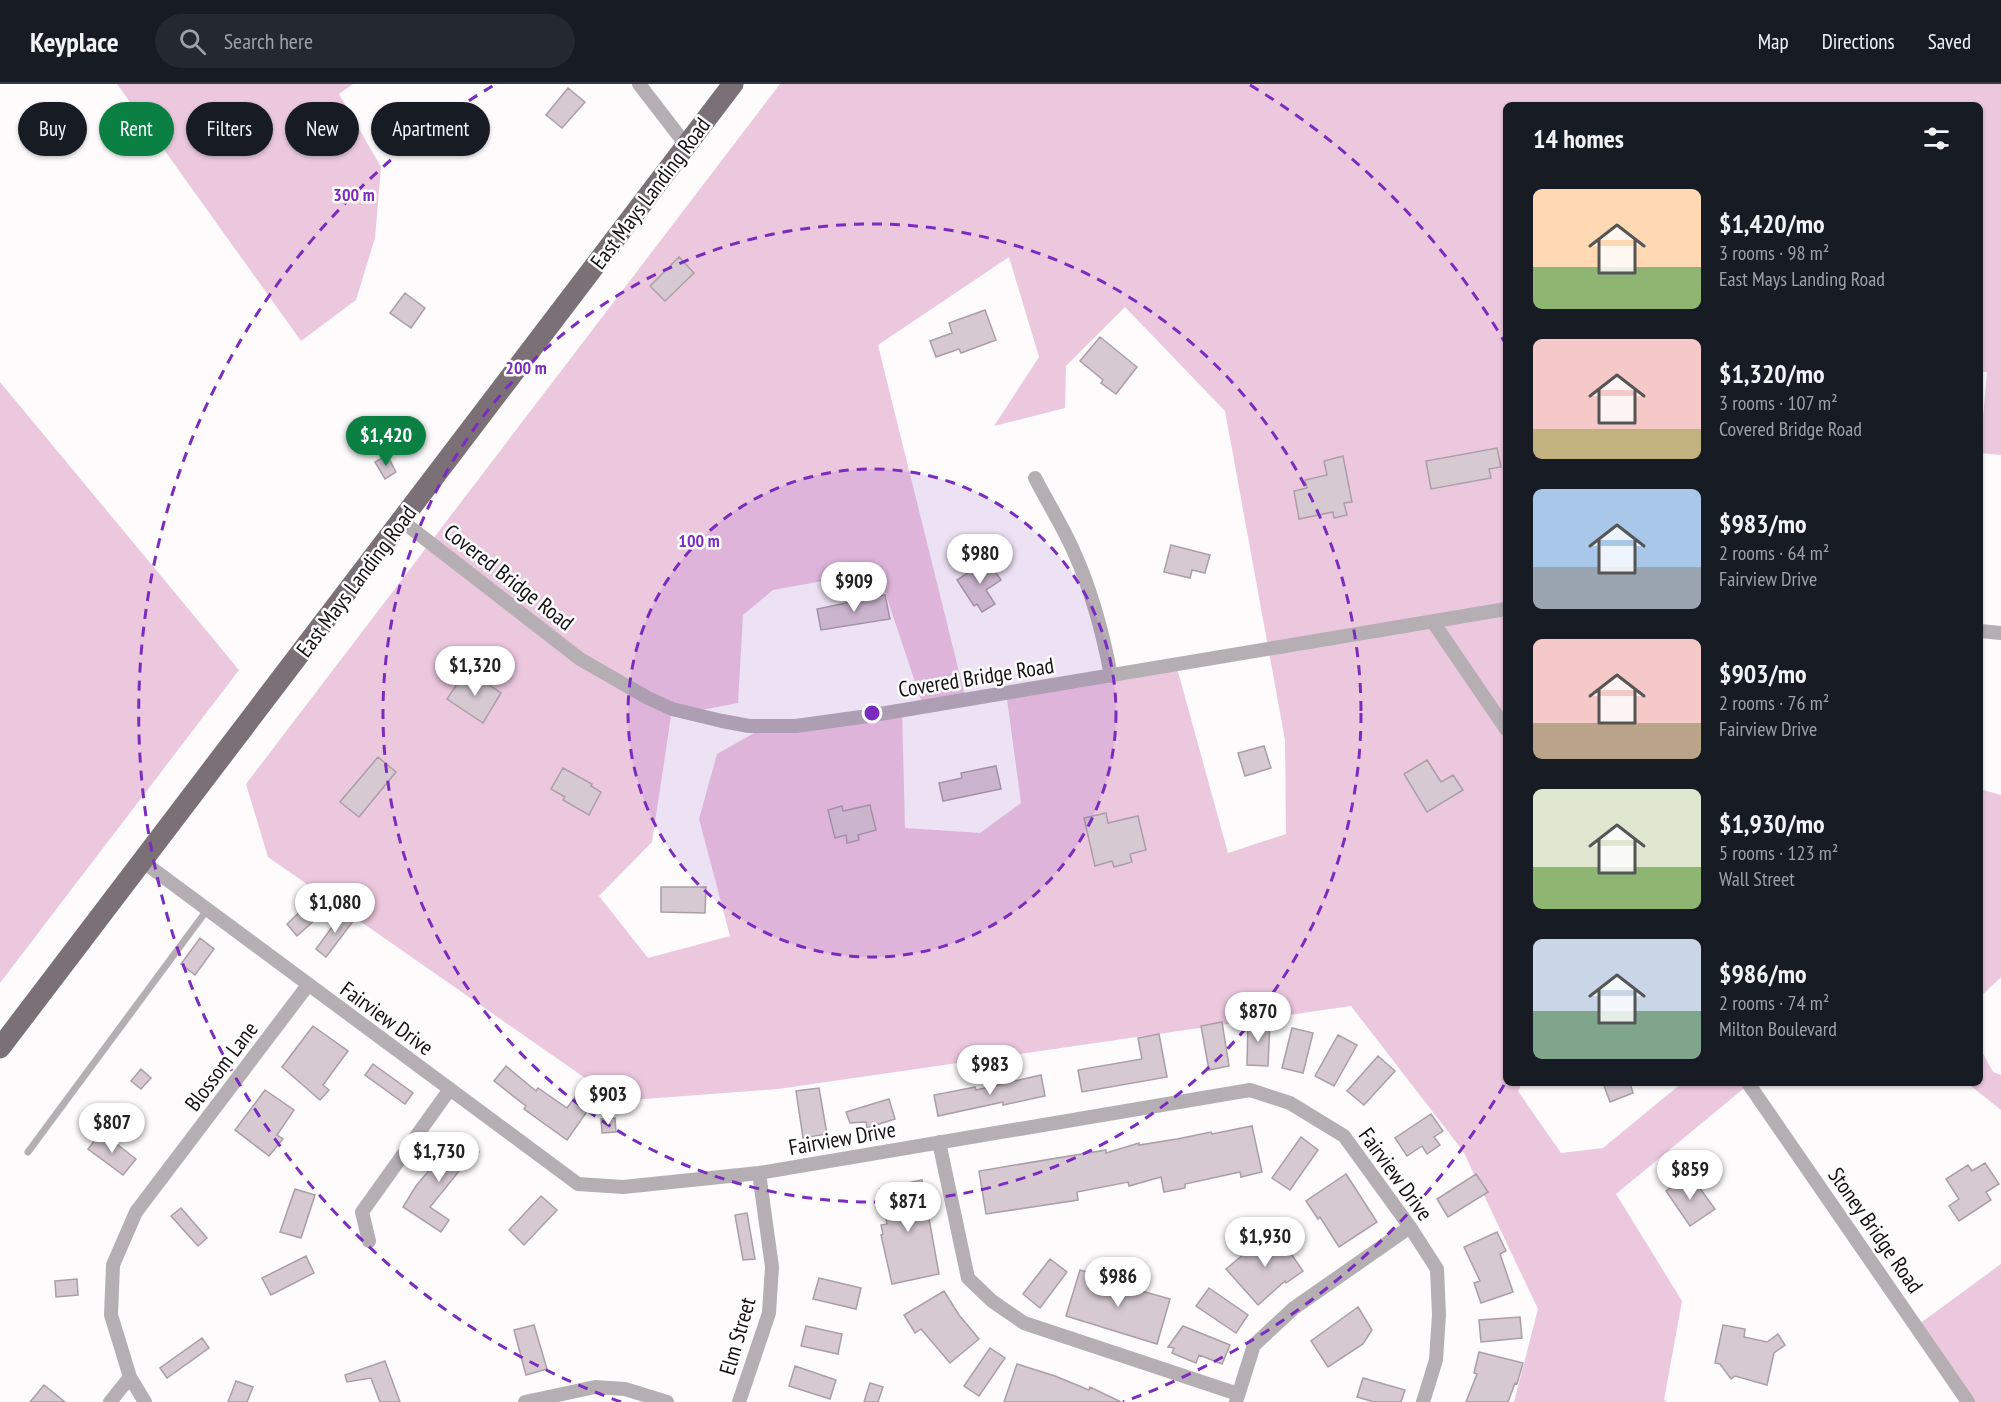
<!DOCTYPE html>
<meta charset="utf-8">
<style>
:root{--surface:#171b24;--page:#242831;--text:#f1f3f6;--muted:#9ea1a6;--line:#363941;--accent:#0b8043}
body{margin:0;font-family:"PT Sans Narrow",sans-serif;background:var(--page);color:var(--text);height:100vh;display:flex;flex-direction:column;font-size:22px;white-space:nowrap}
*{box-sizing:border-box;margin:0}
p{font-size:20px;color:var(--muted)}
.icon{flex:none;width:33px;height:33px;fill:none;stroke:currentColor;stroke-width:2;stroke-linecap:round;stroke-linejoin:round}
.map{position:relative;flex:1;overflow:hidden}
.sheet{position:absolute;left:1503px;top:18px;width:480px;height:984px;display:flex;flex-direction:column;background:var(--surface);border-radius:9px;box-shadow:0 2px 4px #0004}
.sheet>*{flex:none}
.top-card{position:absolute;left:18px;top:18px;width:570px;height:54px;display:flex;gap:12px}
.price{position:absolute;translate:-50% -51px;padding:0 14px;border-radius:21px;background:#fff;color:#222;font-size:20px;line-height:39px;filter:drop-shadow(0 2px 3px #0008)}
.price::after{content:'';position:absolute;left:50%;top:36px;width:18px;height:14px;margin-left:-9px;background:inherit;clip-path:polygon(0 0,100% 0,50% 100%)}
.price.selected{background:var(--accent);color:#fff}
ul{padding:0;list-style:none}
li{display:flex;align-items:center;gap:18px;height:150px;padding:0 30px}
li span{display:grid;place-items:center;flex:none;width:168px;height:120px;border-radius:9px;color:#555}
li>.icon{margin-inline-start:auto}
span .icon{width:72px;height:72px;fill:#fffc;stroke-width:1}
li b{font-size:26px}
h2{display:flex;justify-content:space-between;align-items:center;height:72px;padding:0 30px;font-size:26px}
.tag{padding:0 21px;border-radius:27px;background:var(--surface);box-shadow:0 2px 4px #0004;font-size:21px;line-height:54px}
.tag.selected{background:var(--accent);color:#fff}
header{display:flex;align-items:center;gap:36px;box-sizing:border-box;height:84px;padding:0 30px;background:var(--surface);border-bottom:2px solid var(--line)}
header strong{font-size:28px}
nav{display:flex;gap:33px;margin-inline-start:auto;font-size:21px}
.search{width:420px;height:54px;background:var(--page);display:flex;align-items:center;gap:15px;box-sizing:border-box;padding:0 21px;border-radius:33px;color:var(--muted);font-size:22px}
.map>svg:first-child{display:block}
.green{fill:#ecc8df;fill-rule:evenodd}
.building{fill:#d6c9d1;stroke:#ab9ea6;stroke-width:1.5}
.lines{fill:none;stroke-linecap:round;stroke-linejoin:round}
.service{stroke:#b5afb3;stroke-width:7}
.minor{stroke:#b5afb3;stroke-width:14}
.primary{stroke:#7a7076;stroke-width:21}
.ring{fill:none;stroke:#7b2cbf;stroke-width:3;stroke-dasharray:10 8}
.labels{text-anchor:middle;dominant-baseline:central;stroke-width:5;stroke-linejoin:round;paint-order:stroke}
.street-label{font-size:22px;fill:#130f12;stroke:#fff}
.centre{fill:#7b2cbf;stroke:#fff;stroke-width:3}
.ring-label{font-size:18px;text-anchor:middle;font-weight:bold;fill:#7b2cbf;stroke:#fff;stroke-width:5;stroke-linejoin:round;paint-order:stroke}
</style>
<header>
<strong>Keyplace</strong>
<div class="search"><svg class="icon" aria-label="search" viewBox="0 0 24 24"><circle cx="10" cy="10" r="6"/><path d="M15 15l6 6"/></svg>Search here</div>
<nav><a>Map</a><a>Directions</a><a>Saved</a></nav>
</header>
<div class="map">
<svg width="2001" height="1318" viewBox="0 0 2001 1318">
<rect width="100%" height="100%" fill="#fdfbfc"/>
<path class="green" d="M117,0h236l-14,10 42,73 -6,71 -19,62 -55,41z
M780,0h1221v371l-21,-2 7,-81h-7v-267h-474v978h16l-4,8 43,62 42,-5 79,-65h65l1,2 -132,109 66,107 -18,99 3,2h-153l24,-93 -75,-158 -112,-145 -573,83 -160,12 -350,-244 -22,-73zM1009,173l30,100 -45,69 71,-18 1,-42 59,-59 100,104 60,329 1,94 -58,19 -51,-185 -170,31 14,104 -41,30 -75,-5 -3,-120 -137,19 -48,27 -18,65 31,117 -82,22 -49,-62 53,-54 19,-126 67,-13 5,-88 30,-25 105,-19 45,135 43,-6 -88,-355z
M0,298l239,288 -239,313z
M1980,705l21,6v182l-21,20z
M1980,964l13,24 8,3v35l-34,-27h13z
M2001,1180v138h-35l-51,-75z"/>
<path class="building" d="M568,4l17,14 -23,26 -16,-13z
M679,173l15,16 -29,28 -15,-15z
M405,209l20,15 -14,20 -21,-15z
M985,226l11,30 -35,13 -2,-4 -23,8 -6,-16 22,-8 -3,-10z
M1100,253l37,30 -21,27 -15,-11 2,-3 -23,-19z
M1497,364l4,19 -12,2 2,9 -60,11 -5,-28z
M387,371l9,17 -11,7 -10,-17z
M1343,372l9,46 -8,1 3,12 -13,3 -1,-6 -34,7 -5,-28 13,-3 -2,-8 22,-5 -3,-14z
M1171,461l39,10 -5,18 -13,-3 -2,8 -26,-6z
M987,476l14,20 -15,10 9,14 -13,8 -5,-8 -3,2 -17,-26z
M885,511l5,24 -69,11 -4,-21z
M463,591l11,7 3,-5 24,16 -18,30 -36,-24z
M1264,662l7,22 -26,8 -7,-23z
M378,673l18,15 -37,45 -19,-15z
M1427,676l14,22 12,-7 10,15 -36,22 -23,-38z
M996,682l5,23 -58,12 -4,-18 23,-5 -1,-5z
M563,684l29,16 -1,2 10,6 -12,23 -26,-15 2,-3 -14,-8z
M870,721l6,25 -18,5 1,5 -12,3 -1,-8 -11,3 -7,-28 14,-4 1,5z
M1106,729l2,10 30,-7 8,34 -16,4 2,8 -18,5 -2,-6 -17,5 -11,-48z
M661,803h45l-1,26 -44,-1z
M305,823l11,12 -19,17 -10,-12z
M343,828l11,8 -28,37 -10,-8z
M200,854l14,11 -19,26 -14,-11z
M1248,937h22l-2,45 -21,-1z
M1222,938l7,44 -20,4 -8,-44z
M313,942l35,25 -25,34 6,5 -9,10 -38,-33z
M1292,944l21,5 -10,40 -21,-5z
M1159,950l8,43 -85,15 -4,-22 64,-11 -4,-21z
M1338,951l19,10 -23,41 -19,-10z
M1378,972l17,15 -31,34 -17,-14z
M373,980l40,29 -8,11 -40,-29z
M506,982l30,25 2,-3 29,20 11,-15 15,10 -26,37 -43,-31 2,-3 -32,-25z
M141,985l10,9 -10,11 -10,-8z
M1041,991l4,21 -42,9v-3l-65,14 -4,-21 41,-8 1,3z
M1603,999h27l3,10 -23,9z
M819,1004l8,46 -24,4 -7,-47z
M265,1006l29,20 -17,25 6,4 -14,17 -34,-26z
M889,1015l6,20 -28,9 -1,-6 -16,1 -4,-11z
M1431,1030l12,17 -9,6 6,8 -13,9 -5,-8 -15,10 -12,-18z
M615,1034l1,14 -14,1 -1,-14z
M1252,1042l10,46 -21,5 -1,-5 -55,12v4l-21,4 -3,-15 -32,9 -1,-4 -51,10 1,8 -92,14 -7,-43 127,-21v3l33,-10v2l38,-6 34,-7 1,2z
M101,1048l35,27 -13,16 -35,-26z
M458,1052l21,16 -12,15 -3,-2 -34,42 19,13 -8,12 -38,-25 13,-21 15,-18 2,2z
M1301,1053l17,13 -28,40 -18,-12z
M1985,1079l14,21 -13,8 5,8 -32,21 -10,-15 10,-7 -13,-20 22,-14 4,6z
M1346,1090l31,48 -38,25 -19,-30 -2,2 -12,-18z
M1476,1090l12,18 -40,25 -11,-18z
M1686,1093l9,13 4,-3 16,22 -25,17 -24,-35z
M922,1096l17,94 -47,10 -11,-49 2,-1 -2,-9 6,-1 -7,-35z
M295,1105l20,6 -14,43 -21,-6z
M541,1112l16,14 -33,35 -15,-15z
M181,1124l26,30 -9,8 -27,-30z
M747,1129l8,46 -12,1 -8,-45z
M1274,1145l29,42 -17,12 -1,-2 -27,24 -32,-36z
M1497,1148l9,19 -6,3 13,38 -32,11 -7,-20 6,-2 -16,-34z
M306,1172l8,17 -43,22 -9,-17z
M1050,1175l17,13 -27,36 -17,-14z
M1080,1186l20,6 -1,3 71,20 -13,45 -91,-28z
M819,1194l42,10 -5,21 -43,-10z
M77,1195l1,16 -22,2 -1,-16z
M1209,1204l39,27 -12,18 -40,-27z
M944,1207l15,24 20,24 -29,24 -29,-34 -6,4 -11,-18z
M1358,1223l14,23 -9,14 -35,23 -17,-26z
M1520,1233l2,21 -41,4 -2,-22z
M534,1241l13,44 -21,6 -12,-45z
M1723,1241l22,4 -1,8 23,5 11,-8 7,11 -11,8 -7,32 -32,-9 -4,3 -11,-15 -5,-1z
M806,1242l36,8 -4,20 -37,-8z
M1183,1242l47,19 -8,19 -23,-9 -3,8 -24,-10 2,-5 -6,-1z
M202,1254l7,10 -42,30 -7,-10z
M990,1264l15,10 -26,38 -15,-10z
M1479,1268l44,11 -6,21 -2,-1 -7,19h-42l11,-28 -3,-1z
M385,1277l15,41h-20l-9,-24 -24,4 -2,-7z
M1017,1280l38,12 34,14 1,-3 31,15h-117z
M795,1282l41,14 -6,19 -41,-13z
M1363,1294l42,12 -4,12h-27l-17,-5z
M236,1297l17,6 -6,15h-19z
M870,1299l13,4 -5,15h-14z
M44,1301l21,17h-35z"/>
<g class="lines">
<path class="service" d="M28,1068l179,-242"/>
<path class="minor" d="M639,0l47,61
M1035,394c13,25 28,49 39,74 18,40 29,81 37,124
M402,437l178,138 68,39 24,11 50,12 27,5h47l72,-10 638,-107
M1433,538l73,107
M1980,547l21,2
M142,777l436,323 45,3 136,-14 491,-83 40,13 54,33 66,91 27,42 2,46 -3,45 -13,42
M1748,999l220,319
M939,1058l29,136 24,23 32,22 214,71
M369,1157l-7,-29 88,-123
M110,1318l20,-25
M145,1318l-15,-25 -19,-62 2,-50 23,-53 172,-227
M525,1318l70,-15 30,2 42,13
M739,1318l30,-89 3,-46 -13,-94
M1236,1318l18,-57 40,-37 116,-81"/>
<path class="primary" d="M0,964l733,-964"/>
</g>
<circle cx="872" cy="629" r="244" fill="#7b2cbf" fill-opacity=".12"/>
<g class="ring">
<circle cx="872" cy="629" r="244"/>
<circle cx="872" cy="629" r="489"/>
<path d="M1504 1001A733 733 0 0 1 1123 1318M621 1318A733 733 0 0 1 494 1M1250 1A733 733 0 0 1 1504 257"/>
</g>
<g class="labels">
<g class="street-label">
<text transform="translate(650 109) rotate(-53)">East Mays Landing Road</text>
<text transform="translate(509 493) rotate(38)">Covered Bridge Road</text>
<text transform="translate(356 497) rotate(-53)">East Mays Landing Road</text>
<text transform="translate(976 593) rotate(-9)">Covered Bridge Road</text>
<text transform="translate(387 934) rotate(36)">Fairview Drive</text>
<text transform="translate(221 982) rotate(-53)">Blossom Lane</text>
<text transform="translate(842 1054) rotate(-10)">Fairview Drive</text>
<text transform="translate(1396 1090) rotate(54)">Fairview Drive</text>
<text transform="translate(1876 1146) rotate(55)">Stoney Bridge Road</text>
<text transform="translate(737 1252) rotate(-74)">Elm Street</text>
</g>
</g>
<circle cx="872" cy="629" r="9" class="centre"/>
<g class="ring-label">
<text x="354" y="117">300 m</text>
<text x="526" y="290">200 m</text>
<text x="699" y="463">100 m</text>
</g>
</svg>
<b class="price selected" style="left:386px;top:383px">$1,420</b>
<b class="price" style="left:980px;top:501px">$980</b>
<b class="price" style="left:854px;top:529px">$909</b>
<b class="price" style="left:475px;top:613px">$1,320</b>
<b class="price" style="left:335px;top:850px">$1,080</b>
<b class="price" style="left:1258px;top:959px">$870</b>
<b class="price" style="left:990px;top:1012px">$983</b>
<b class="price" style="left:608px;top:1042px">$903</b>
<b class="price" style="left:112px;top:1070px">$807</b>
<b class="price" style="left:439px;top:1099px">$1,730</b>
<b class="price" style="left:1690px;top:1117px">$859</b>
<b class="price" style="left:908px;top:1149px">$871</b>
<b class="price" style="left:1265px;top:1184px">$1,930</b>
<b class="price" style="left:1118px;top:1224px">$986</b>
<div class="top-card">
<a class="tag">Buy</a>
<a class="tag selected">Rent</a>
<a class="tag">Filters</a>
<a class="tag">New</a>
<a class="tag">Apartment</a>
</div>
<section class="sheet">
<h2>14 homes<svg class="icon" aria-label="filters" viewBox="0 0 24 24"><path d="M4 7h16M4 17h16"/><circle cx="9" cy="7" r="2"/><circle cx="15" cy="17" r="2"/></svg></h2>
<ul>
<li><span style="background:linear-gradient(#ffd9b3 65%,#8fb573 0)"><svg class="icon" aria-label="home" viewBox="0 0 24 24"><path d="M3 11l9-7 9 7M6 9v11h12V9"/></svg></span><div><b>$1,420/mo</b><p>3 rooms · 98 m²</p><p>East Mays Landing Road</p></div></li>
<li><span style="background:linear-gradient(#f6c9c9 75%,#c2b280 0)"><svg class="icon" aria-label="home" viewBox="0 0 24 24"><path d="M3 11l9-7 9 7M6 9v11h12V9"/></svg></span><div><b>$1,320/mo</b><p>3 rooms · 107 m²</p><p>Covered Bridge Road</p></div></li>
<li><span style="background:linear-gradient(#a9c7e8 65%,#9aa5b1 0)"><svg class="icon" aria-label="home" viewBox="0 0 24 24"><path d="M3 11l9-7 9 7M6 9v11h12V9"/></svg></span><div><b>$983/mo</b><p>2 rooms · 64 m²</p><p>Fairview Drive</p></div></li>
<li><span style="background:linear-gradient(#f6c9c9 70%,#b9a48a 0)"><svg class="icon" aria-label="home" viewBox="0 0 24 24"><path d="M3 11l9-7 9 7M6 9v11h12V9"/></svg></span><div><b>$903/mo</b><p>2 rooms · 76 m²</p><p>Fairview Drive</p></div></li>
<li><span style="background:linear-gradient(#dfe7d0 65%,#8fb573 0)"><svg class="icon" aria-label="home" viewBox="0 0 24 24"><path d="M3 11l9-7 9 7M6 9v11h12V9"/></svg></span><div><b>$1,930/mo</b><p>5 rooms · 123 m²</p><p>Wall Street</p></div></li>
<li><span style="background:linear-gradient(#c9d6e8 60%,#7fa58c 0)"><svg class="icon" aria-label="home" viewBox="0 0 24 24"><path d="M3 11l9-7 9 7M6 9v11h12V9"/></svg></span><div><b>$986/mo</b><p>2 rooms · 74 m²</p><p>Milton Boulevard</p></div></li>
</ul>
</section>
</div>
